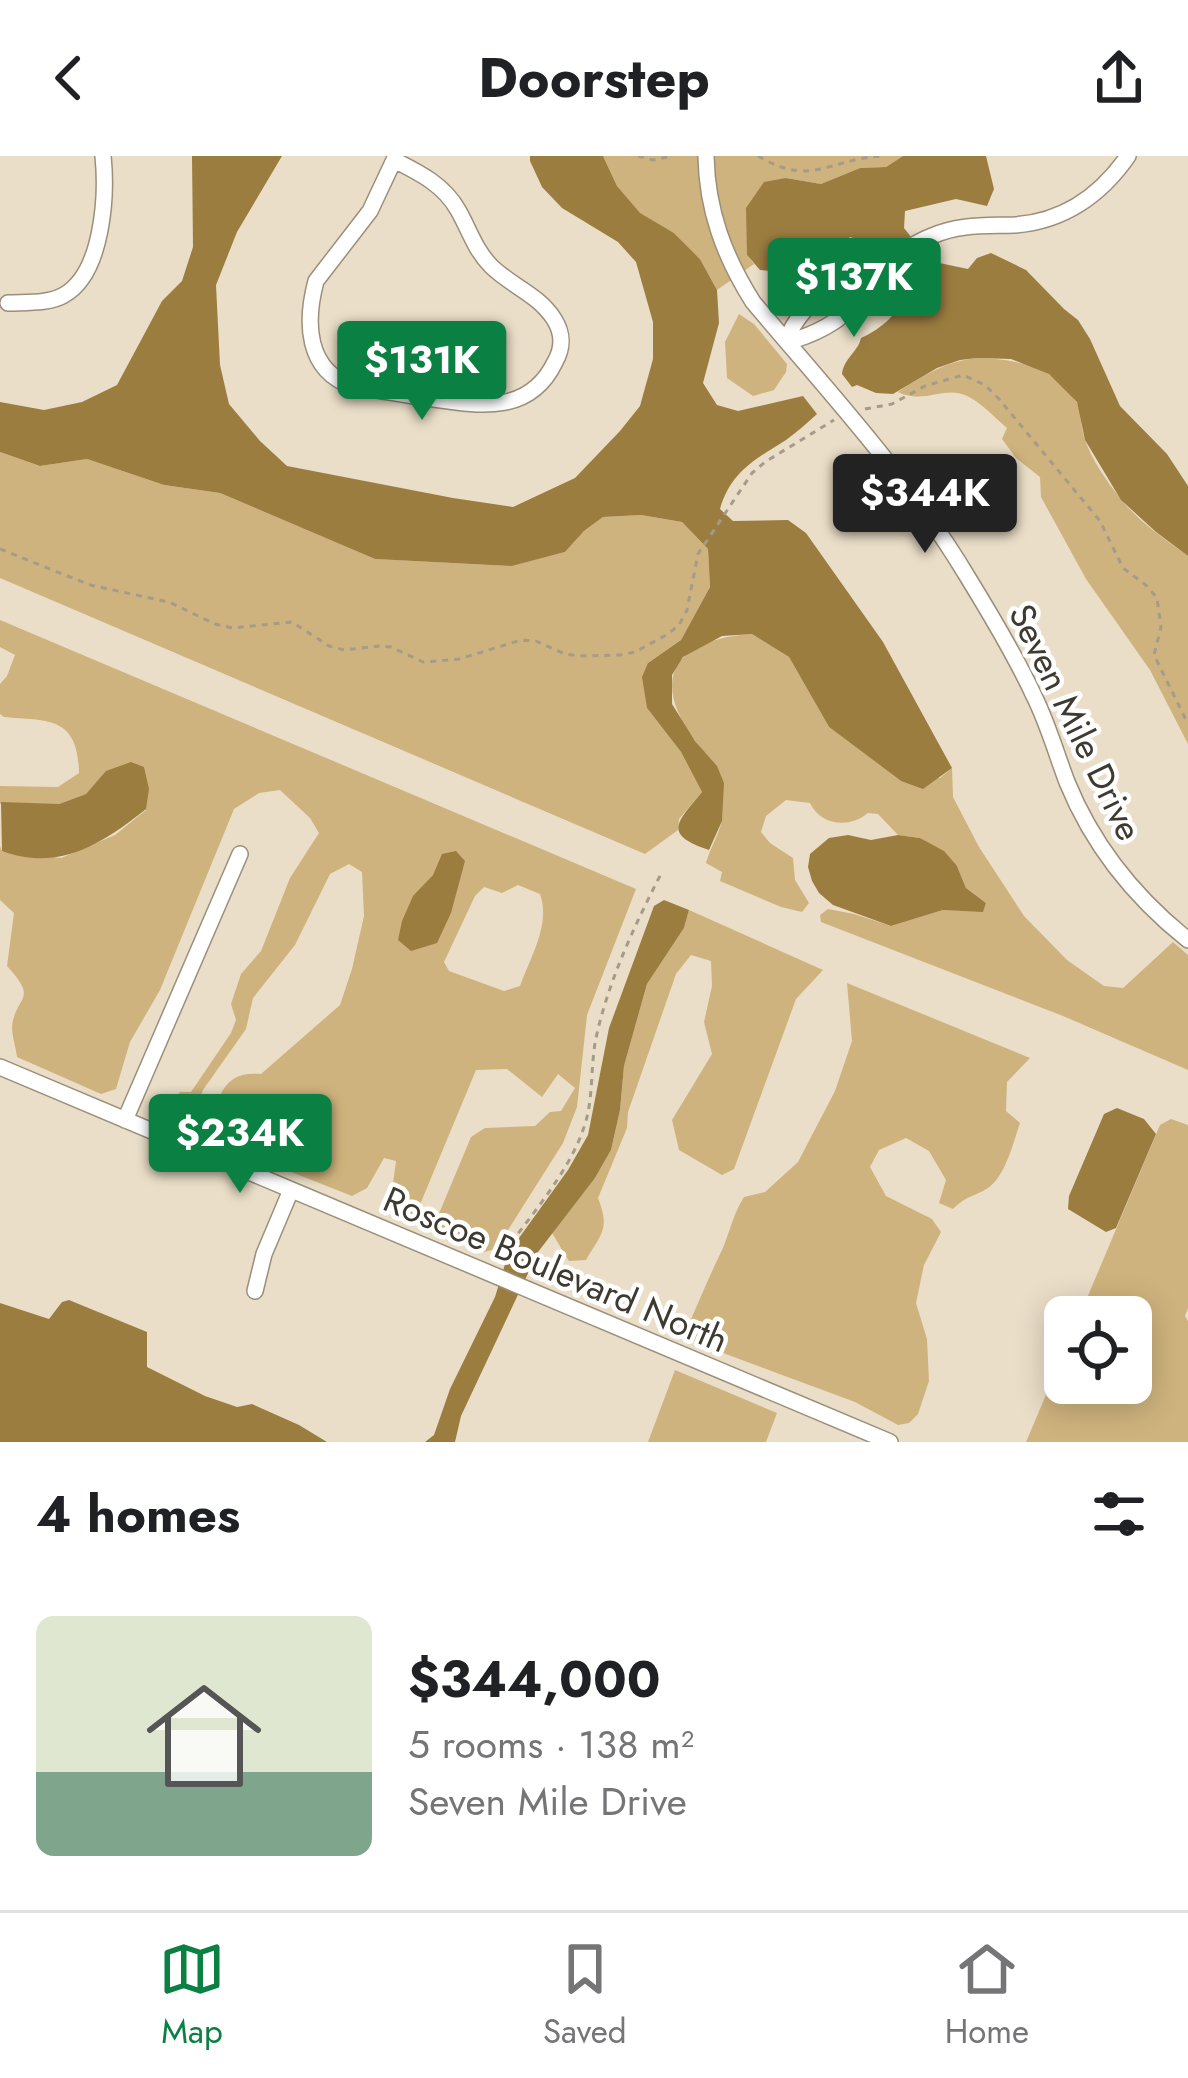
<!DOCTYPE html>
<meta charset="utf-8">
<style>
:root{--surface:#fff;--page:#f6f6f6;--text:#202124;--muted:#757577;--line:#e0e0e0;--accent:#0b8043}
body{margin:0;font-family:Jost,sans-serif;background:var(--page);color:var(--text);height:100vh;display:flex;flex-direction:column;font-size:45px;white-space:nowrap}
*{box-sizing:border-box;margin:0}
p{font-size:39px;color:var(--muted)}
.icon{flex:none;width:66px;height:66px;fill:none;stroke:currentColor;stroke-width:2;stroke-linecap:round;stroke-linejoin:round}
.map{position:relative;height:1286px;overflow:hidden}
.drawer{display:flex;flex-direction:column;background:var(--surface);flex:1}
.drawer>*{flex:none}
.fabs{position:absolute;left:1044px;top:1140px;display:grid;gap:24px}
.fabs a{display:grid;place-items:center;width:108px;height:108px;border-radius:18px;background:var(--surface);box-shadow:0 6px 30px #0003;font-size:60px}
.price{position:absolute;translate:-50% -102px;padding:0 27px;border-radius:12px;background:var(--accent);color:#fff;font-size:39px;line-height:78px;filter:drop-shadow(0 3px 6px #0008)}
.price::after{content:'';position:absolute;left:50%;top:72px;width:36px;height:27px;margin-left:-18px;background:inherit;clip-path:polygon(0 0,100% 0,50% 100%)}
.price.active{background:#222;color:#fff}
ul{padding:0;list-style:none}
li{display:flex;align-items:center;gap:36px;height:300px;padding:0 36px}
li span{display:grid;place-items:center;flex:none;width:336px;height:240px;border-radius:18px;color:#555}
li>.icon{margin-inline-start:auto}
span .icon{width:144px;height:144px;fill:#fffc;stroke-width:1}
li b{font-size:51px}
h2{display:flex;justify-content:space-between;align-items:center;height:144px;padding:0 36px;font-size:51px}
header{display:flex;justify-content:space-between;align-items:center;height:156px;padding:0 36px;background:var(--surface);font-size:54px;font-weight:700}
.menu{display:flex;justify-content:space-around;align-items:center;height:168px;border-top:3px solid var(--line);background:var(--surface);font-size:33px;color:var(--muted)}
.menu a{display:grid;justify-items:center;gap:6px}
.menu .active{color:var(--accent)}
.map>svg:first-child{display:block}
.green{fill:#cfb37e;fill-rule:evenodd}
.water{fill:#9c7d40}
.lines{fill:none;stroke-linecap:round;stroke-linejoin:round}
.minor-casing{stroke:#9a8f7a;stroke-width:18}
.path{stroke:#a49b8a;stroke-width:3;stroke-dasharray:6 6;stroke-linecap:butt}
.minor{stroke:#fff;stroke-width:15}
.labels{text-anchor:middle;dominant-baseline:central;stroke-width:9;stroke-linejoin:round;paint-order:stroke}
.street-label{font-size:36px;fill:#3e3a31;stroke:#fff}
</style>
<header><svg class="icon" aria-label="back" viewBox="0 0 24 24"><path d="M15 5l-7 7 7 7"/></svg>Doorstep<svg class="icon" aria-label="share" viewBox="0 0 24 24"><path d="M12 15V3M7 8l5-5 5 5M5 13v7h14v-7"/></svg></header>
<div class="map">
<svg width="1188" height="1286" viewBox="0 0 1188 1286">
<rect width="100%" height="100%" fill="#eadec8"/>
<path class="green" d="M603,0h300l-17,11 -26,1 -39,16 -35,-6 -39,77 7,9 -37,26 -17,-31 -26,-26 -34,-19 -23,-28z
M739,158l15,10 33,40 -1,8 -12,18 -21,6 -26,-18 -2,-36z
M977,202c36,1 80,8 99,43 5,9 4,17 6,27 4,23 21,48 35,66 18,25 46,44 71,62v188l-38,-74 -64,-91 -45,-82 -1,-20 -24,-19 -14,-19 5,-11c-12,-10 -26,-26 -40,-32 -24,-11 -42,9 -69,-4 26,-17 49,-31 79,-34z
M0,296l40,14 47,-7 77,26 56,8 155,66 137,7 53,-14 19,-21 19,-14 38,-2 41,7 26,27 2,38 -29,53 -33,23 -1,45 34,44 21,40 -23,27 -1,11 -33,24 -645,-276z
M0,464l636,269 -49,126 -10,92 -14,36 -67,106 -12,3 -48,-20 -1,-9 36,-86 14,-9 50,-2 15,-14 11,-1 14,-23 -17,-14 -16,23 -35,-28 -31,1 -62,149 -24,-13 6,-45 -12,-3 -17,30 -15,8 -137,-54 -7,-6c10,-34 11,-66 53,-62l79,-69 12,-36 12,-53 -2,-44 -13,-8 -19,10 -35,71 -42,53 -7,31 -43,61 -14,37 -6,3 -25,-10 1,-6 21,-22h11l40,-59 5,-13 -5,-16 10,-30 20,-23 29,-73 29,-45 -9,-15 -30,-28 -21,3 -25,16 -74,181 -30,52 -14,47 -15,5 -84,-37c-1,-9 -5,-21 -5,-30 3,-32 28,-25 -5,-61l7,-53 -14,-13v-54l2,5 59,7 54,-23 31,-25 -39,-39 -21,23 -27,10h-59v-18l58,1 21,-14c-1,-57 -30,-52 -75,-56l-4,-3v-30l7,-8 8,-21 -15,-8zM518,729l22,9c11,30 -10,64 -20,92l-16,5 -55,-20 -5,-9 31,-66 9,-9 18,6z
M752,478l37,23 40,70 72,54 39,-3 12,-10 1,29 26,50 45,69 43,44 37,26 19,2 50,-46 15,13v115l-125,-54 -242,-94 -1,-7 8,-6 26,5 37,12 52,-16 40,1 3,-8 -20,-15 -9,-22 -37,-28 -22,-3 -20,-21 -10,-1c-19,16 -48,12 -58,-10l-24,-3 -20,16 -5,16 9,11 23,15 2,22 14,23 -7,9 -21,-5 -61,-26 2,-9 -16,-9c4,-15 14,-30 16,-44 1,-13 -2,-34 -5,-47 -3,-12 -14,-20 -21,-30 -49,-66 -19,-103 56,-108z
M689,754l134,60 -27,29 -62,170 -12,6 -43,-25 -7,-30 40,-66 -8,-32 8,-36 -1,-25 -20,-6 -15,19 -48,138 -1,16 -29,70c12,31 4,35 -12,62l-17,1 -17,-28 43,-55 16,-28 9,-40 4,-44 23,-82 37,-56z
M847,827l183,75 -23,24 -1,29 14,12c-7,20 -14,52 -32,65 -14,9 -21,7 -35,21l-14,-6 7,-23 -17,-29 -23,-13 -27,12 -9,17 16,29 46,23 9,13 -17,33 -8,38 11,36 2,42 -11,33 -9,9 -11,2 -43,-23 -172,-64c13,-30 25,-59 39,-88 8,-18 11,-36 22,-53l21,-5 33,-30 37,-71 17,-50z
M1171,963l17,6v183l-3,8 3,5v121h-162l39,-92v33h66v-66h-52l81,-192z
M675,1214l102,43 -11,29h-118z"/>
<path class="water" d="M192,0h90l-45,76 -21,53 4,80 9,39 31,37 27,25 166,32 60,9 62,-29 45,-47 20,-25 13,-47v-37l-17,-60 -18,-20 -56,-34 -20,-21 -12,-26v-5h73l14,30 23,27 34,20 26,26 17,31 2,33 -16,60 14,22 21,6 65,-15 14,18c-10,9 -20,18 -31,26 -30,19 -55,31 -66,69l13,12 55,-1 18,13 77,109 69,126 -29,21 -22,-8 -72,-54 -40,-70 -37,-23 -30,2 -39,21 -11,18v29l23,37 22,25 7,17 -2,38 -13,29c-48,-16 -31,-28 -7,-58l-21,-40 -34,-44 -5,-31 6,-14 33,-23 29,-53 -2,-38 -26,-27 -41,-7 -38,2 -19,14 -19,21 -53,14 -137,-7 -155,-66 -56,-8 -77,-26 -47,7 -40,-14v-50l44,8 38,-8 35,-17 45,-84 20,-20 11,-34z
M903,0h83l8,33 -7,17 -31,-7 -51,12 -1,17 26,33 38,8 9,-11 14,-5 35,17 38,39 14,11 12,19 30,67 47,48 21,32v70l-32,-24 -35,-32 -36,-60 -8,-38 -28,-28 -38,-15 -34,-1 -17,2 -23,8 -44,26 -17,-1 -19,-8 -5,2 -10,-13c2,-16 16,-22 19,-36 14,-6 40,-23 40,-42 0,-12 -14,-26 -20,-35 -9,-12 -16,-20 -31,-24l-27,25 -39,10 -24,-2 -13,-15 -1,-47 18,-26 22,-4 35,6 39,-16 26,-1z
M131,606l13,5 5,22 -3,20c-44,35 -87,63 -144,42l-1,-49 58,2 27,-10 20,-23z
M848,679l23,5 27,-5 22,3 24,13 13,15 9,22 20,15 -3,9 -40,-2 -52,16 -58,-21 -14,-12 -7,-12 -4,-14 2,-13 19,-16z
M456,695l9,10 -14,52 -14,30 -26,8 -13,-11 4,-19 11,-25 20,-21 9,-21z
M664,744l25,10 -5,18 -37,56 -23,82 -4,44 -9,40 -16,28 -57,74 -77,164 -6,26h-30l9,-7 16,-46 45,-92 11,-36 13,-23 49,-68 20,-35 21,-107 45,-122z
M1117,952l27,11 12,15 -40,94 -10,4 -38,-23 1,-13 35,-82z
M69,1144l78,32v35l58,29 32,11 15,-3 47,21 28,17h-327v-139l49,16 13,-17z"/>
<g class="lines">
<g class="minor-casing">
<path id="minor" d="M706,0c1,54 18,100 47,146 75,89 154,174 214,274 24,39 48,79 67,120 14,28 22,57 33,86 26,64 67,115 121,158
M394,4c26,13 50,25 64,50 11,19 17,40 33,56 20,20 47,28 63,53 9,14 9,29 1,43 -25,52 -74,44 -121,37 -27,-4 -55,-9 -82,-13 -46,-16 -47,-64 -36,-105l54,-70z
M8,147c17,-1 41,1 56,-8 39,-22 43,-100 39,-139
M787,186c24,-6 55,-20 70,-42 5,-7 8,-17 14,-24 10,-12 45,-34 61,-40 27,-12 53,-10 82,-11 49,-3 87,-30 114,-69
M787,186c3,-12 6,-16 13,-26 24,-30 32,-38 72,-42
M0,911l890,375
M125,964l115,-266
M255,1135l9,-37 27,-64"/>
</g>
<path class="path" d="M638,0l15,4 19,-4
M758,0c54,32 70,3 124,0
M865,253l27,-5 33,-18 38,-11 22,10 14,14 101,122 23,47 24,18 10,12 4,29 -7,28 34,69
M0,393l90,36 79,17 46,22 17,4 60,-6 37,24 15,4 36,-4 11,1 32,15 36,-3 62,-19 15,1 29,13 15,2 40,-1 15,-3 33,-18 11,-9 8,-15 11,-56 54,-81 13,-11 69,-42
M497,1106c28,-40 70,-86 86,-132 11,-28 7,-63 13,-92 12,-56 39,-114 65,-164"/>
<use href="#minor" class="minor"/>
</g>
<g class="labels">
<g class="street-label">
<text transform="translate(1076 566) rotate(64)">Seven Mile Drive</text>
<text transform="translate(556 1113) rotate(23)">Roscoe Boulevard North</text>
</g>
</g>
</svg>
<div class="fabs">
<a><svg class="icon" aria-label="locate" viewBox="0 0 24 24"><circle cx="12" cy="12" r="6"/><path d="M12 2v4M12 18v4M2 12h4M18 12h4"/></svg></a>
</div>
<b class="price" style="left:854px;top:184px">$137K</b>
<b class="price" style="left:422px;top:267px">$131K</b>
<b class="price active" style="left:925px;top:400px">$344K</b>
<b class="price" style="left:240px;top:1040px">$234K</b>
</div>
<section class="drawer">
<h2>4 homes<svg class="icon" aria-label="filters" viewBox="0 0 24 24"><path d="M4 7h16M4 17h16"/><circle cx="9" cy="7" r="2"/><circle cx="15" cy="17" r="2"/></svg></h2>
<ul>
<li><span style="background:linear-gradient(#dfe7d0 65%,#7fa58c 0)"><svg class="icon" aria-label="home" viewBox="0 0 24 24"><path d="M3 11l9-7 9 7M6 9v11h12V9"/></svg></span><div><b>$344,000</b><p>5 rooms · 138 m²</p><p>Seven Mile Drive</p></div></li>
</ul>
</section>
<nav class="menu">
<a class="active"><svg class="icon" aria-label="map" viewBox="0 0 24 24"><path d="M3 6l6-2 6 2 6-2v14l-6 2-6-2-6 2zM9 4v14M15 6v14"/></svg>Map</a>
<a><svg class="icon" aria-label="saved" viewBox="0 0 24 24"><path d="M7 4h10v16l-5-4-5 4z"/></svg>Saved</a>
<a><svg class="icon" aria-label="home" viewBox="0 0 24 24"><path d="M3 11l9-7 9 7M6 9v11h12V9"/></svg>Home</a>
</nav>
